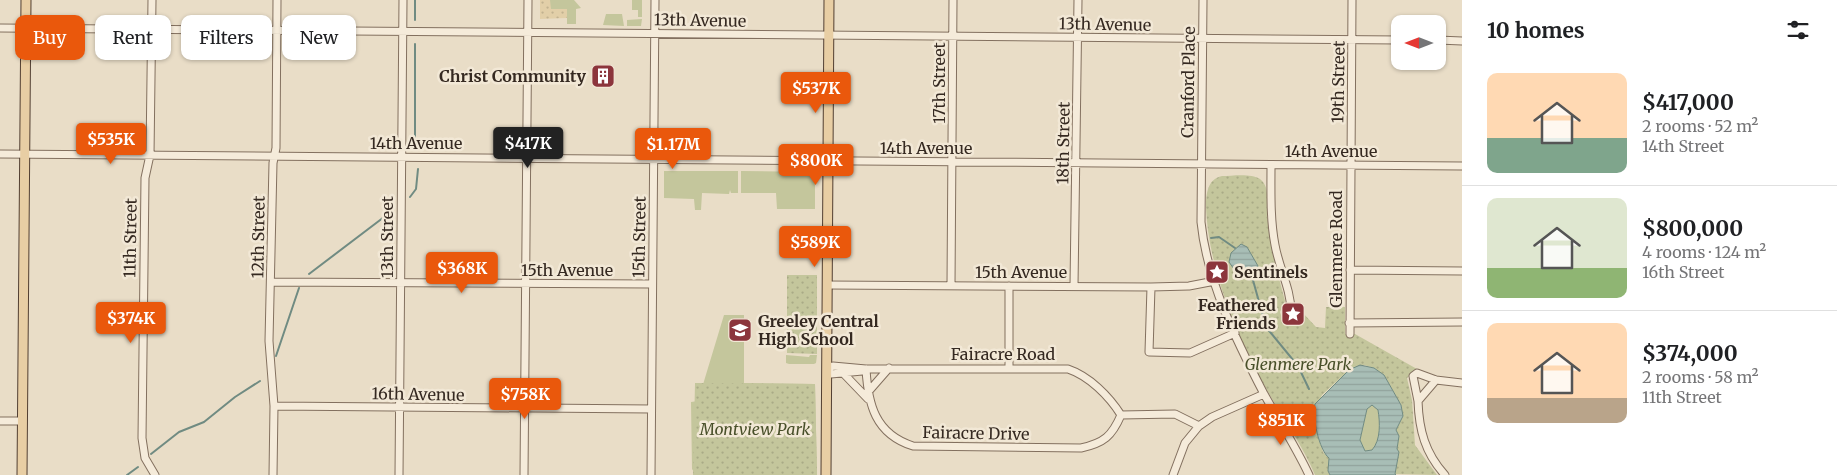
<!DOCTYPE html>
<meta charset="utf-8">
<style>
:root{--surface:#fff;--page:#f6f6f6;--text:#202124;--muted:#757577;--line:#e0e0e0;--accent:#ea580c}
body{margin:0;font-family:Merriweather,serif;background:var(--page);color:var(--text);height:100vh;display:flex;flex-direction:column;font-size:19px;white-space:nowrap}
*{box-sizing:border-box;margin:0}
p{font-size:16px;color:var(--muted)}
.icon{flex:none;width:28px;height:28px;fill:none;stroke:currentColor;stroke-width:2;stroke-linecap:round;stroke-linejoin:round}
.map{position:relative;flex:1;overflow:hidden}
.details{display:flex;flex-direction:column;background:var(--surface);width:375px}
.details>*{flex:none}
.banner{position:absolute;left:15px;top:15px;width:475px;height:45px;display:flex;gap:10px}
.needle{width:32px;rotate:270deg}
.fabs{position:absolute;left:1391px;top:15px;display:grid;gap:10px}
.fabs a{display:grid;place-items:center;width:55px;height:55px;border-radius:10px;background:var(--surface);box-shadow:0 1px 4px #0004;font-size:25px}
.price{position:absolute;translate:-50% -42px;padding:0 11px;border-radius:5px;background:var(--accent);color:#fff;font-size:16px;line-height:32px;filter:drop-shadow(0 1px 2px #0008)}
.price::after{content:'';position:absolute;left:50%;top:30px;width:15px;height:11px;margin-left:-8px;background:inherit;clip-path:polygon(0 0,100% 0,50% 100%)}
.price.current{background:#222;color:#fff}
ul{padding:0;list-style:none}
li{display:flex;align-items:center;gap:15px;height:125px;padding:0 25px}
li+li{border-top:1px solid var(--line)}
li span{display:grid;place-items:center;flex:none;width:140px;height:100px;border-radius:10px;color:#555}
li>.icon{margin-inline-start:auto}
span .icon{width:60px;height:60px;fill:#fffc;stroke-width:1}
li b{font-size:21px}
h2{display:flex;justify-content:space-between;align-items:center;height:60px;padding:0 25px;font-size:21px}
.chip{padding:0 18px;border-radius:10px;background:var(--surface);box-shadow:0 1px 4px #0004;font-size:18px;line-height:45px}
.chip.current{background:var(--accent);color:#fff}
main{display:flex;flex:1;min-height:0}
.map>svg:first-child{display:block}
.grass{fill:#c4c69c}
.sand{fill:url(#sand-dots)}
.park{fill:url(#park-dots)}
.water{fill:url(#water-rules);stroke:#708b82;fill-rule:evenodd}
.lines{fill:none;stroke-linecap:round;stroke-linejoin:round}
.stream{stroke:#708b82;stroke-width:2}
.minor-casing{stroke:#83705f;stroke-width:9}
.major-casing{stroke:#523f32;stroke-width:11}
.minor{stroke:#f5ebda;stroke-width:7}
.major{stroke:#e8cea4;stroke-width:9}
.labels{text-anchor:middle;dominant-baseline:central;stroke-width:5;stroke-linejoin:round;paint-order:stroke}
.street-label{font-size:16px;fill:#352921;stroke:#f2e8d6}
.poi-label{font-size:16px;font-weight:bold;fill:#352921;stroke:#f2e8d6;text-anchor:end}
.park-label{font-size:16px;font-style:italic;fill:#484f29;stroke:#f2e8d6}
</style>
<main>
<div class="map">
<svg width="1462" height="475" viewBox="0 0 1462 475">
<defs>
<pattern id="sand-dots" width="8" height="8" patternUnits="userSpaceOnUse" patternTransform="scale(1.25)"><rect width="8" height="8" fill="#e2cfa8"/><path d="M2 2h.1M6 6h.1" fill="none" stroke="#c2b290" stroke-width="1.8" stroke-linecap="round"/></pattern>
<pattern id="park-dots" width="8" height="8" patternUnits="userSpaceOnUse" patternTransform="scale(1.25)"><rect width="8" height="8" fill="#c4c69c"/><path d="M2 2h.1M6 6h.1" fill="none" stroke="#a9aa86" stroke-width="1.8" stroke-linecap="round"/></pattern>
<pattern id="water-rules" width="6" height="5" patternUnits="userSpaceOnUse" patternTransform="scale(1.25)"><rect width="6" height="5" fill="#a8beb6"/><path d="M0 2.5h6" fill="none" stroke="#91a39c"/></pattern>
</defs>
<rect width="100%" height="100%" fill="#e9ddc7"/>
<path class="grass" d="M550,0h24l7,8 -5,1v15h-9v-15h-17z
M632,0h10v17h-4v-7h-6z
M606,14h16l2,12 -21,-1z
M642,19l-1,7h-14v-6z
M664,171h74v22h-7l-1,-3 -1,4 -27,-1 -1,17h-6l-1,-11 -30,-1z
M741,171l74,1v37h-38l-1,-16h-35z
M724,315h20v68l71,1 2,91h-121l-4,-6 -1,-67 7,-1z
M786,355l23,2 1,-2h7l-1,8 -2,1h-25l-3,-1z
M1372,405l6,5c2,12 3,30 -6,40l-7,1 -5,-11 7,-31z"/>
<path class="sand" d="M540,0h10l1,9h16v9l-27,1z"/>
<path class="park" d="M1222,176c10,0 29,-3 38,3 9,7 7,18 7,28 1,34 10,63 18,94l-5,11 3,9 7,4h5l7,-7v-6l14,15 9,1 1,-21h19v27h10l62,35 -10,9 5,22 3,45 22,30 -42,-1 4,-22 -2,-3 2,-13 -3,-6 7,-14 -2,-11 -17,-30 -10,-7 -10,-3 -15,5 -27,25 -8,19 3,19 6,19 6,6 -1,13 2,4h-15c-12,-29 -31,-55 -47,-83 -30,-52 -60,-124 -62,-185 0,-12 1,-28 16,-31z
M787,275h30v79l-30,-1z
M695,383l120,1 2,91h-124z"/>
<path class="water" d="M1241,244l6,3 11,19 -5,8 -8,4 -9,-6 -7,-10 2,-9z
M1360,365l14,3 10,7 17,30 2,11 -7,14 3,6 -2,13 2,3 -4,22 1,1h-66l-2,-4 1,-13c-10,-8 -17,-41 -14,-54l34,-34zM1372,405l6,5c2,12 3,30 -6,40l-7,1 -5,-11 7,-31z"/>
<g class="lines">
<path class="stream" d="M415,0v20
M415,44v103
M410,197l6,-8 2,-20
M1211,238l8,-1 16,11
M1251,273l15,54 32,39 11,23
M309,274l83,-63
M276,356l23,-68
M151,454l28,-22 25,-10 31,-25 25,-16
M127,475l11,-8"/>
<g class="minor-casing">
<path id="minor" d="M152,0l-2,155 -5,23 -3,260 3,20 10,17
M1203,0l-2,222c6,60 36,120 63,172 15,27 32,53 45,81
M0,28l1400,12
M1438,40l24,1
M0,154l1462,12
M1271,165c0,26 -1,54 4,80 4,23 16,44 16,67
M1350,270l112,1
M272,282l380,2
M827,285l324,2 38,-1 26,-5
M951,285l2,-285
M1074,286l4,-286
M1151,287l-2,65 41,1 45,-20
M1349,323l113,-1
M1350,334l2,-334
M1009,367v-81
M866,369l-4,2 -31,3 -4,-5 6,-3 33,3h202c21,7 41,27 53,46
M866,369c2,35 9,65 47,77l168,2c23,-5 31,-12 40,-33
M844,374l24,25
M1436,380l-18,21 -5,-25 4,-3 19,7 26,3
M868,392l21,-24
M1418,401c1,29 7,52 27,74
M274,406l377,3
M1121,415l54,-1 24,12 13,-9 52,-23
M0,421h22
M273,475l1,-69 -5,-65 4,-178 3,-15 1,-148
M399,475l4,-475
M524,475l4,-475
M651,475l4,-475
M1173,475l12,-32 14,-17"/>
</g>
<g class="major-casing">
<path id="major" d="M22,475l4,-475
M826,475l3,-475"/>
</g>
<use href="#minor" class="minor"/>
<use href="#major" class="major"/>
</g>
<defs>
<g id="building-square" transform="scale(1.25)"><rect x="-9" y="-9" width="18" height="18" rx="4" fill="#8c353c" stroke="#f2e8d6"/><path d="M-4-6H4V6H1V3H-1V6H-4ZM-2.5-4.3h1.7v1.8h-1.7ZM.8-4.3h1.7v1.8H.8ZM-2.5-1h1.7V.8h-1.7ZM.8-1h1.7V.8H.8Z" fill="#fff"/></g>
<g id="sight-square" transform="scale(1.25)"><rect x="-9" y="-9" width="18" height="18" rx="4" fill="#8c353c" stroke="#f2e8d6"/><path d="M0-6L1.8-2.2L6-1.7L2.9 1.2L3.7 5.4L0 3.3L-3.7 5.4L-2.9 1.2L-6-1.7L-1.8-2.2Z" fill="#fff"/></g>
<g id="school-square" transform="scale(1.25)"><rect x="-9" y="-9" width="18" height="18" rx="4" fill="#8c353c" stroke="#f2e8d6"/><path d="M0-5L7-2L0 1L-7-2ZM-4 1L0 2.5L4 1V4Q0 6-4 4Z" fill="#fff"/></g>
</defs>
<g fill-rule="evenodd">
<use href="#building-square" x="603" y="76"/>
<use href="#sight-square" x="1217" y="272"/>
<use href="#sight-square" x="1293" y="314"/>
<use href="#school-square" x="740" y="330"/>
</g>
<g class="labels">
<g class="street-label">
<text transform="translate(700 20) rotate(1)">13th Avenue</text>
<text transform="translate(1105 24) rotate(1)">13th Avenue</text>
<text transform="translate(1188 82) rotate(-89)">Cranford Place</text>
<text transform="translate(1338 82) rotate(-89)">19th Street</text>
<text transform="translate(939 83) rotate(-90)">17th Street</text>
<text x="416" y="143">14th Avenue</text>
<text transform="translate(1063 143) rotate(-89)">18th Street</text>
<text x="926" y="148">14th Avenue</text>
<text x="1331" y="151">14th Avenue</text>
<text transform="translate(258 237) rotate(-89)">12th Street</text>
<text transform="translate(387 237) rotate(-90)">13th Street</text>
<text transform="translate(639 237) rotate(-89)">15th Street</text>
<text transform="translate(130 238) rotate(-89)">11th Street</text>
<text transform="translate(1336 249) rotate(-90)">Glenmere Road</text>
<text x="567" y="270">15th Avenue</text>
<text x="1021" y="272">15th Avenue</text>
<text x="1003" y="354">Fairacre Road</text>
<text transform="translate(418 394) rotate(1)">16th Avenue</text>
<text transform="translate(976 433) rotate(1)">Fairacre Drive</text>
</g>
<g class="poi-label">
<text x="586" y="76">Christ Community</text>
<text x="1234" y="272" text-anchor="start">Sentinels</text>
<text x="1276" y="305">Feathered<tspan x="1276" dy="18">Friends</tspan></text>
<text x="758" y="321" text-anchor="start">Greeley Central<tspan x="758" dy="18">High School</tspan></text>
</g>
<g class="park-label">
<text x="1298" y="364">Glenmere Park</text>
<text x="755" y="429">Montview Park</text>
</g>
</g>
</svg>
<div class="fabs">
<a><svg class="needle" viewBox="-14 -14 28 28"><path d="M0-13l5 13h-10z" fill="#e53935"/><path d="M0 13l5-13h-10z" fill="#757577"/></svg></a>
</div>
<b class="price" style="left:816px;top:114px">$537K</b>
<b class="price" style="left:111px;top:165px">$535K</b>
<b class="price current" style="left:528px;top:169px">$417K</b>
<b class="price" style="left:673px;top:170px">$1.17M</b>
<b class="price" style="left:816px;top:186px">$800K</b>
<b class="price" style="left:815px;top:268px">$589K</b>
<b class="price" style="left:462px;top:294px">$368K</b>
<b class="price" style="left:131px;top:344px">$374K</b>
<b class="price" style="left:525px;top:420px">$758K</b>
<b class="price" style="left:1281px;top:446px">$851K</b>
<div class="banner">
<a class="chip current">Buy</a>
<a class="chip">Rent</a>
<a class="chip">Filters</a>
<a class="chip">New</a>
</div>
</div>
<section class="details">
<h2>10 homes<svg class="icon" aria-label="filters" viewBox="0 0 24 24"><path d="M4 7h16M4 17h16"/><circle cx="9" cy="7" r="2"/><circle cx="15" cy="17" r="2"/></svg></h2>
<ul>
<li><span style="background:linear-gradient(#ffd9b3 65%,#7fa58c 0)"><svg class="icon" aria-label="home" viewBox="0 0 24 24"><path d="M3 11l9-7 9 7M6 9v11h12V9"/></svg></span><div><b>$417,000</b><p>2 rooms · 52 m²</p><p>14th Street</p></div></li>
<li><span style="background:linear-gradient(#dfe7d0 70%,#8fb573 0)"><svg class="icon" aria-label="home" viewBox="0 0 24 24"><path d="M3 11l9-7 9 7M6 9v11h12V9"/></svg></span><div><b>$800,000</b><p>4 rooms · 124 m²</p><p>16th Street</p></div></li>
<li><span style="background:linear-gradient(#ffd9b3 75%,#b9a48a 0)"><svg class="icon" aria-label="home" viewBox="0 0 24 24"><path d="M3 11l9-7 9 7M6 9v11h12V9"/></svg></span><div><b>$374,000</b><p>2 rooms · 58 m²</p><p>11th Street</p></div></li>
</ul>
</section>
</main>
